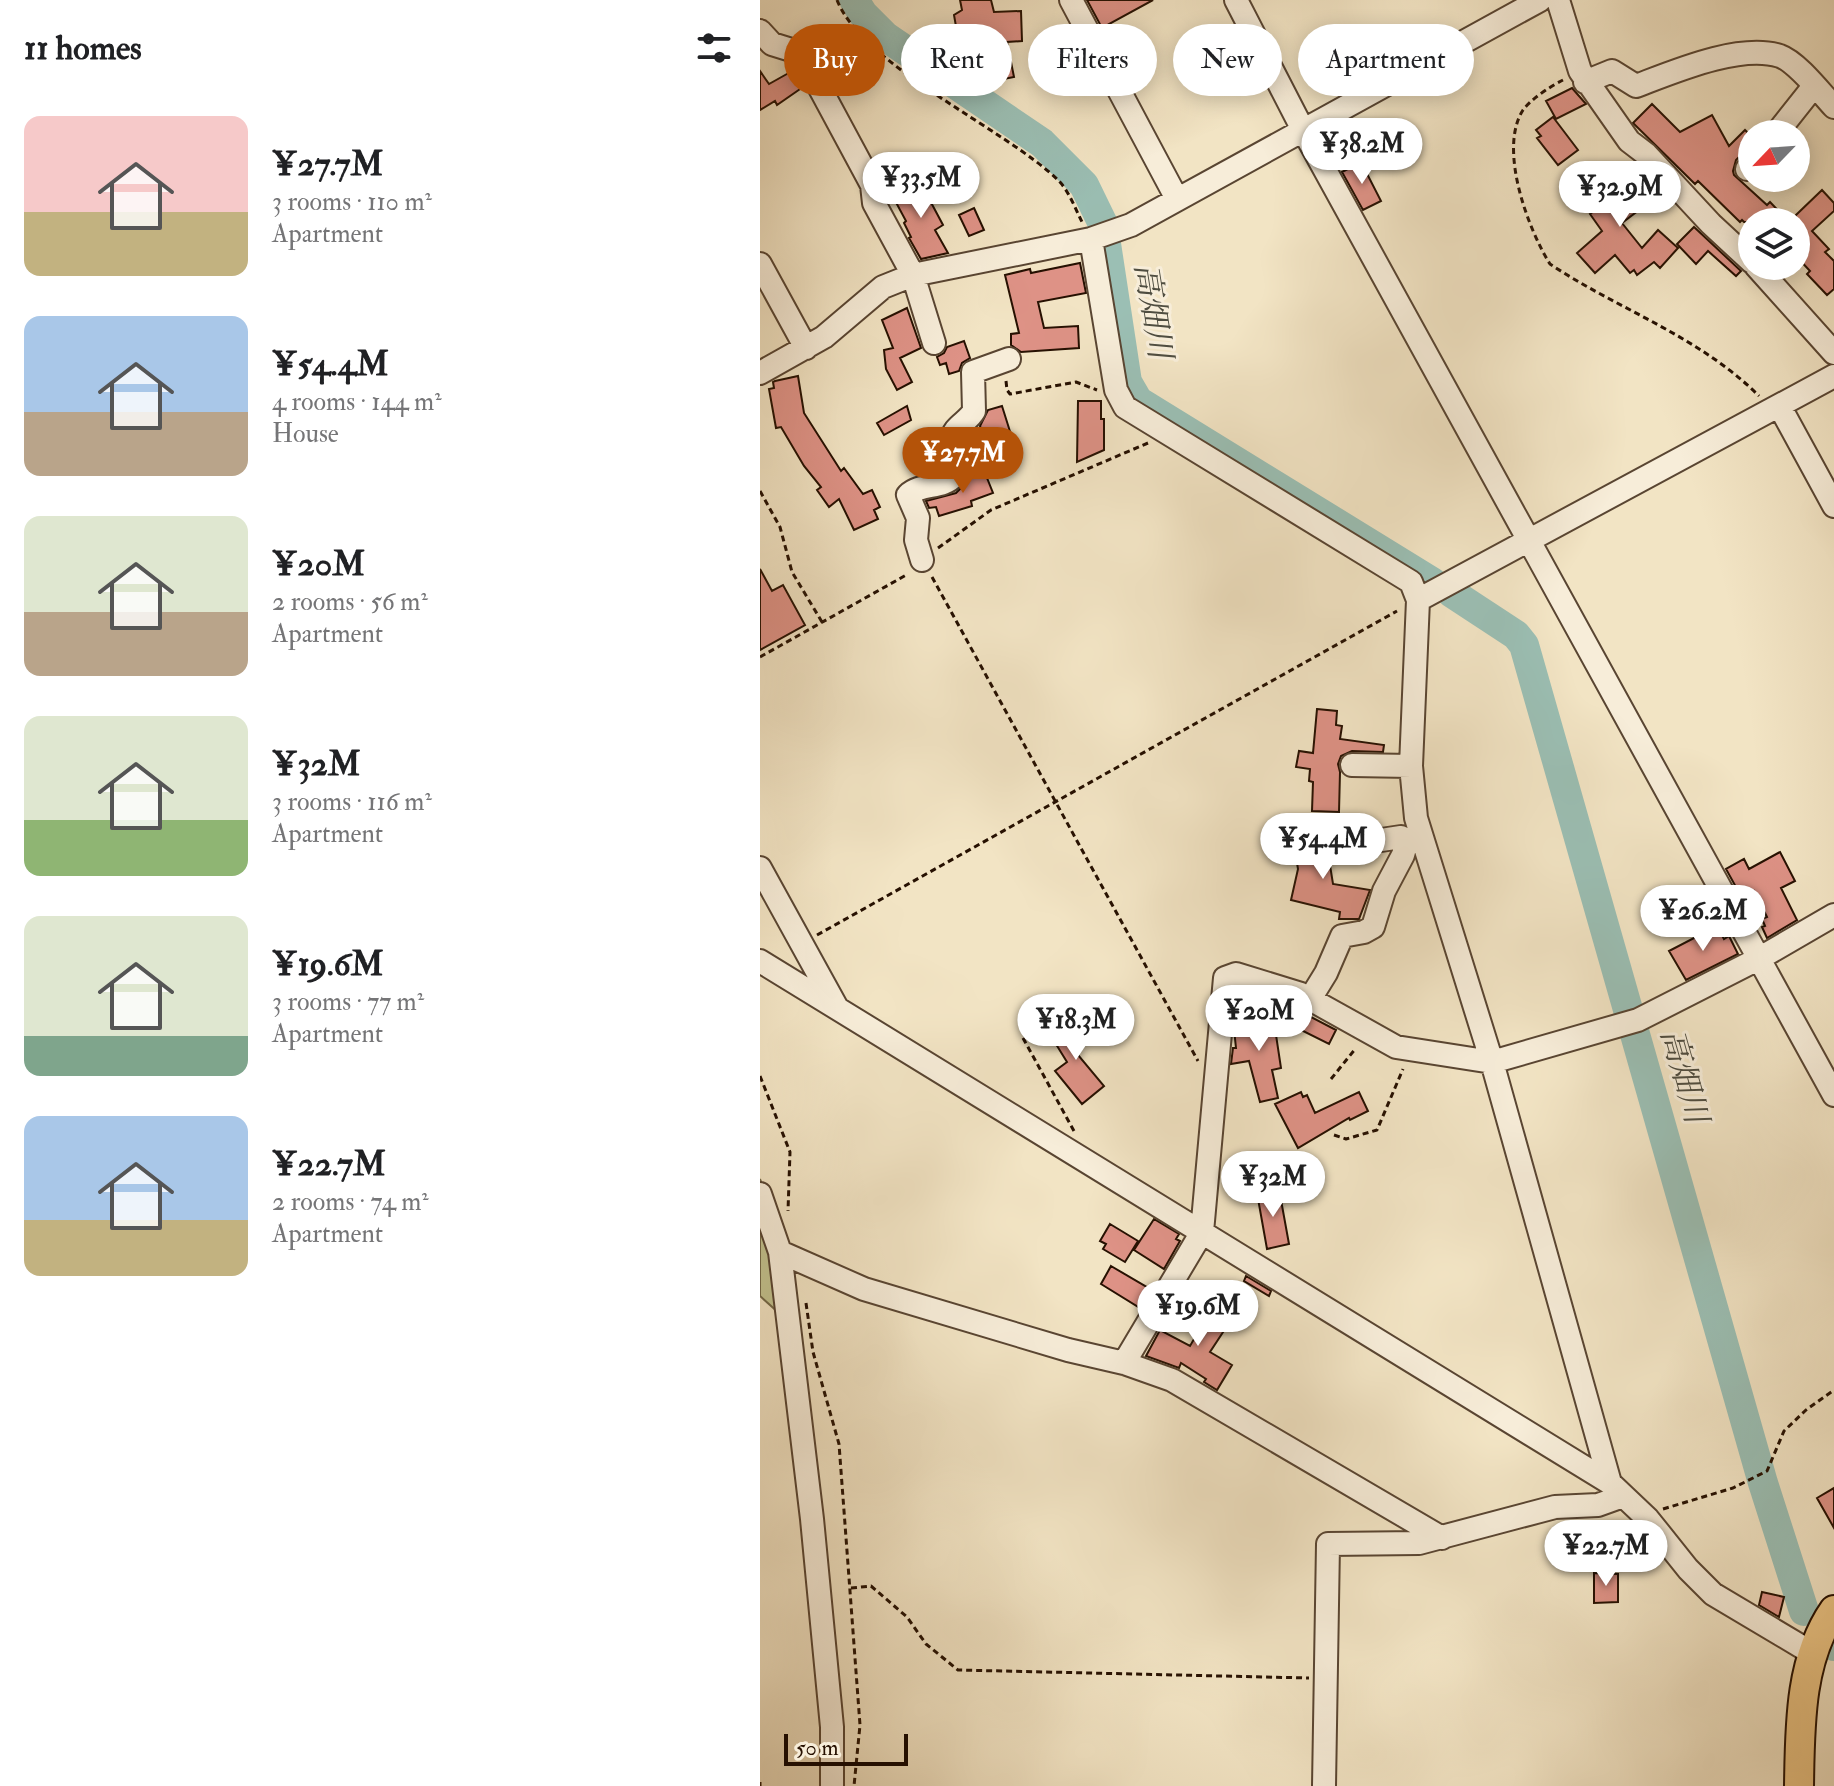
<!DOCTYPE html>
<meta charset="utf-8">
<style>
:root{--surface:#fff;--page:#f2f2f2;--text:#202124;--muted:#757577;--accent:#b45309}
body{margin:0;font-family:"IM FELL Double Pica","Noto Serif JP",serif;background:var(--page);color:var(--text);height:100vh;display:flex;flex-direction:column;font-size:30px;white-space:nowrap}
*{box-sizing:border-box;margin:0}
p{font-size:26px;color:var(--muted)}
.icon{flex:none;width:44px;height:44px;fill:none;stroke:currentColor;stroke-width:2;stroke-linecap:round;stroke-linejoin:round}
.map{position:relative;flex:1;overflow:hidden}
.panel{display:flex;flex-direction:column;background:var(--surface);width:760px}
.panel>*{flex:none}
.banner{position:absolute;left:24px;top:24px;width:760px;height:72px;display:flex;gap:16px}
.needle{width:52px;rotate:245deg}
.fabs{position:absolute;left:978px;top:120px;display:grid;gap:16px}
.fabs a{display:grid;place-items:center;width:72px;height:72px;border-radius:50%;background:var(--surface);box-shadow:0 4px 20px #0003;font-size:40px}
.scale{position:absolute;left:24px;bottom:20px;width:124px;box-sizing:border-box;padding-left:8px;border:4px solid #261001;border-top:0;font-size:22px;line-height:28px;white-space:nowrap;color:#261001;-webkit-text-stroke:6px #f7edd9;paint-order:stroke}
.price{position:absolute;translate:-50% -68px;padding:0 18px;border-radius:28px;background:#fff;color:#222;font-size:26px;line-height:52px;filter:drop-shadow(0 2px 4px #0008)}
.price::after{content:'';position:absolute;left:50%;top:48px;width:24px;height:18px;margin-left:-12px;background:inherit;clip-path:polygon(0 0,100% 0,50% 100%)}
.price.on{background:var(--accent);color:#fff}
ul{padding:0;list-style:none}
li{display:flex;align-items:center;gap:24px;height:200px;padding:0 24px}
li span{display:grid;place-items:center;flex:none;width:224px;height:160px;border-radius:16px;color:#555}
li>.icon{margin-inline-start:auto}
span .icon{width:96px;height:96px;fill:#fffc;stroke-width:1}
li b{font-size:34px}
h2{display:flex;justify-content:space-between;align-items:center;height:96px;padding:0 24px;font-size:34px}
.pill{padding:0 28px;border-radius:36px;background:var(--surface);box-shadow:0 4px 20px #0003;font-size:28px;line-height:72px}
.pill.on{background:var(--accent);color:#fff}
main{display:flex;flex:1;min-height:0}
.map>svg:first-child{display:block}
.green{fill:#c2c28f;stroke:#746948;stroke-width:2}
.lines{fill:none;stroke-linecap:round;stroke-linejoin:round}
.river{stroke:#9bbfb4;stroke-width:30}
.building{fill:#de9286;stroke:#261001;stroke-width:2}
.minor-casing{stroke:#594532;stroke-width:26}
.major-casing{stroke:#261001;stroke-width:32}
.path{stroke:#261001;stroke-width:3;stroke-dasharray:6 4;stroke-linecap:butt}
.minor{stroke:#f7edd9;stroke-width:22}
.major{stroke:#e9c282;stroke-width:28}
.labels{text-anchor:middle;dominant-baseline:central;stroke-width:6;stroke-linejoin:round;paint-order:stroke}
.water-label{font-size:32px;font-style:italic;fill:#4f4d40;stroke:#f7edd9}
</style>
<main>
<section class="panel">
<h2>11 homes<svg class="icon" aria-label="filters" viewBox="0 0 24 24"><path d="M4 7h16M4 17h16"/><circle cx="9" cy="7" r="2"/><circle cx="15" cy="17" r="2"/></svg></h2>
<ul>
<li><span style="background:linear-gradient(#f6c9c9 60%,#c2b280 0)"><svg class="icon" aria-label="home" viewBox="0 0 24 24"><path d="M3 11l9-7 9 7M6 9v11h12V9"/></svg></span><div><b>¥27.7M</b><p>3 rooms · 110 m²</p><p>Apartment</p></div></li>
<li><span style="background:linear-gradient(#a9c7e8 60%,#b9a48a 0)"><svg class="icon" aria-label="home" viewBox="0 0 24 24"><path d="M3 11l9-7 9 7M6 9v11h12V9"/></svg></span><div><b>¥54.4M</b><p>4 rooms · 144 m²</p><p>House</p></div></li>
<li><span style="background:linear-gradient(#dfe7d0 60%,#b9a48a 0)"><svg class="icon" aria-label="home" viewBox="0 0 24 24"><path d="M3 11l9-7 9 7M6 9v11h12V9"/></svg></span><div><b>¥20M</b><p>2 rooms · 56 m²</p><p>Apartment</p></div></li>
<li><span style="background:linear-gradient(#dfe7d0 65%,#8fb573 0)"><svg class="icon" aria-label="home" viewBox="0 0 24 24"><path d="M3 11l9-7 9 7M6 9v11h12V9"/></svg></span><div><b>¥32M</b><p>3 rooms · 116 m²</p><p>Apartment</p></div></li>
<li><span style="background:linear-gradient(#dfe7d0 75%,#7fa58c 0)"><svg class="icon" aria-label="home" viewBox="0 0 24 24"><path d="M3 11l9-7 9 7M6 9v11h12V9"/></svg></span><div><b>¥19.6M</b><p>3 rooms · 77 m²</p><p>Apartment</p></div></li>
<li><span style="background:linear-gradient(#a9c7e8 65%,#c2b280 0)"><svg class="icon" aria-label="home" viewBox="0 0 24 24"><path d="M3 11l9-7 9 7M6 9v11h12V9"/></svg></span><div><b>¥22.7M</b><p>2 rooms · 74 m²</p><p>Apartment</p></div></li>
</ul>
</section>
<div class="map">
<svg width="1074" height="1786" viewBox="0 0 1074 1786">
<rect width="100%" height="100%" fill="#f2e4c4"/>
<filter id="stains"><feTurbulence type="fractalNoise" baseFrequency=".0025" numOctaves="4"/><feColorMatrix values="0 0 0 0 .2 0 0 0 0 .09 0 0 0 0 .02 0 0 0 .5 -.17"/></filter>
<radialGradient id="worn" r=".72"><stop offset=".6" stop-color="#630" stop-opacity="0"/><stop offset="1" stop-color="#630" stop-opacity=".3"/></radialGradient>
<path class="green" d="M0,1179l9,23 20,120 -29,-26z"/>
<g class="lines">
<path class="river" d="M94,0l9,14 23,23 156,106 42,42 19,39 24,158 11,19 294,181
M692,593l64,42 8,10 239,838 41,128
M1072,1645l2,1"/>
</g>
<path class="building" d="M200,0h31l3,12 27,-1 1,30 -15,1 7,35 -31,6 -5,-31 -17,3 -7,-40 8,-5z
M327,0h66l-51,28z
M34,70l9,17 -26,18 -2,-4 -15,9v-39l9,13z
M812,88l14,16 -30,15 -10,-18z
M892,104l28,28 32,-17 17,31 16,-16 7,7v12l-6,1 -10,10 -3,11 1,4 33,30 3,-3 19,20h-45l-2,-2 -2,2 -42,-41 -3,3 -62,-61z
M793,117l25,33 -20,15 -21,-27 4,-2 -5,-6z
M601,162l20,39 -18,9 -21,-38z
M849,167l29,35 -4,2 5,6 -17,13 20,25 16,-18 20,18 -18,20 -6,-6 -17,13 -3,-5 -4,3 -15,-18 -20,18 -18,-20 25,-22 -12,-17 8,-6 -16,-22z
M159,180l24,45 -8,5 13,23 -27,6 -12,-21 2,-1 -7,-14 2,-2 -14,-26z
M1062,190l12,13v8l-22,20 17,18 -4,3 9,9v28l-7,6 -20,-21 3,-3 -14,-15v-41z
M214,208l10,22 -15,6 -10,-21z
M934,227l47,44 -5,5 -28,-25 -12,13 -19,-20z
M320,263l6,30 -48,9 6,26 34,-2 1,22 -58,4 -10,-7v-11l8,-1 -14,-58 25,-6 1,4z
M147,308l14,40 -21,10 12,24 -15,8 -11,-21 -2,-19 9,-2 -11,-28z
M204,341l6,17 -8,5 -3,8 -10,3 -3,-11 -6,2 -3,-8 7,-4 3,-6z
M38,376l6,37 37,58 3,-3 19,26 9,-4 8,17 -6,3 4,9 -24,11 -15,-31 -10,8 -12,-17 4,-3 -17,-21 -23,-39 -5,1 -7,-39 5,-1 -1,-6 2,-1z
M318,401h23v18h3v31l-27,12z
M147,406l4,14 -27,15 -7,-12z
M242,406l11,35 -25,8 -8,-23 8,-16z
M223,468l10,25 -22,8 1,5 -33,10 -3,-9 -7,1 -3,-7 30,-8 9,-9 6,-11z
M0,569l12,22 11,-6 22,40 -45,25z
M557,709l20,2 -1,14 6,1 -2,13 44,6 -1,7 -31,-1 -11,5 -3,8 2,8 -1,40 -27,-1 1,-29 -4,-1 1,-12 -14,-2 3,-16 14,2z
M565,834l8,50 37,6 -11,29h-20l1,-7 -49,-12 7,-31 -5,-30z
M1020,852l15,29 -14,7 16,32 -30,18 -5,-11 3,-1 -3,-7 5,-2 -13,-26 -12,7 -16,-29 18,-10 5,10z
M957,926l7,13 5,-3 9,18 -52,26 -17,-29z
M526,1004l50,26 -7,14 -50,-25z
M513,1015l8,53 -9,2 6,28 -18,4 -11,-41 -18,3 2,-16h3l-2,-19 8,-1 2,-9z
M325,1020l9,16 -21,13 31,37 -22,18 -27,-33 12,-9 -21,-34 6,-5 10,12z
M541,1092l2,5 4,-2 8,18 44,-21 9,19 -18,9 -1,-2 -51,30 -23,-44z
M519,1189l10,55 -22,5 -10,-56z
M394,1219l25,15 -3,5 4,2 -16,28 -30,-19z
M350,1224l28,17 -13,21 -22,-13 3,-5 -6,-3z
M351,1266l39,23 -10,19 -39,-24z
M486,1276l25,15 -2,5 -25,-15z
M458,1298l14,8 -4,7 5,4 -23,35 22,13 -15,25 -13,-8 2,-3 -25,-16 -2,5 -33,-12 14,-26 30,16z
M1074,1488v40l-17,-30z
M834,1573l24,1v28l-24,1z
M1002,1592l22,5 -5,20 -20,-12z"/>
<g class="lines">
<g class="minor-casing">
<path id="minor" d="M311,0l106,199
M476,0l67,130 531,965
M798,0l22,71 49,70 17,13 65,70 41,38
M0,31l12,13 29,9 71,132 2,18 39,72 21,68
M825,82l27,-11 24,15c37,-14 104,-43 144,-30 17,6 41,37 54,51
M1016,134l38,-48
M987,169l5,-6
M331,239l25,151 9,17 286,175 7,18 416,-224
M0,264l46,84
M996,266l78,87
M0,373l64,-36 59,-50 30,-12 178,-36 40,-14 409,-225
M1020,407l54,99
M162,560l-6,-20 2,-22 -10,-23c12,-12 35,-6 46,-19 11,-12 -2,-23 -2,-36 0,-13 16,-18 22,-29l-1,-39 36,-13
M658,600l-7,166 5,52 76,244 118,421
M592,765l59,1
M586,839l22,3 33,-5 6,4
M0,868l76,138
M0,961l850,522 38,36 40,50 25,25 99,59
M550,999l16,-26 16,-37 22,-4 9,-5 11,-36 19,-36 4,-14 14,-5
M0,1194l20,58 32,267 20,208v59
M20,1252l84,37 204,61 56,13 48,17 270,158
M364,1363l78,-131 23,-254 11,-4 65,20 95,53 96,15 146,-42 122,-62 74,-43
M564,1786l4,-242 91,-1 136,-36 43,-2 25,-9"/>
</g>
<g class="major-casing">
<path id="major" d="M1039,1786c1,-58 0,-126 35,-176"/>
</g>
<path class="path" d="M77,0c26,66 167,128 221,180 11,11 17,28 24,42
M803,80c-12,6 -32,19 -40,30 -25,39 5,119 27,154 69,46 149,72 209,132
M246,381l1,9 3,4 66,-12 21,8
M0,491l20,36 12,45 30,50
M178,548l53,-38 157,-67
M172,577l266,484
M0,657l148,-83
M57,935l580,-324
M263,1038l51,93
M0,1076l30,76 -2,59
M571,1079l25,-31
M574,1135l12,4 31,-9 26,-61
M468,1172l54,-10
M46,1303l7,49 26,92 21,281 -6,61
M903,1509l70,-21 34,-17 17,-40 22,-21 28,-20
M91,1588l20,-2 36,31 19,27 32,26 351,8
M0,1782v4"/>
<use href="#minor" class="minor"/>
<use href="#major" class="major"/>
</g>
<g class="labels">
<g class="water-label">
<text transform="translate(393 311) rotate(81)">高畑川</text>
<text transform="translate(924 1076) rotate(74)">高畑川</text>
</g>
</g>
<rect width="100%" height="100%" filter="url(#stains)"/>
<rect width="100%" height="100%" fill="url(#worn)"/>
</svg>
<div class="fabs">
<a><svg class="needle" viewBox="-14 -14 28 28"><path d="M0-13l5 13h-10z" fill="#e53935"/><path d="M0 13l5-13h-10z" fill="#757577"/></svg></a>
<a><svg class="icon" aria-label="layers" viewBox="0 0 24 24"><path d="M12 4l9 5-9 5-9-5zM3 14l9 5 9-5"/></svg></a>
</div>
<div class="scale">50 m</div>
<b class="price" style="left:602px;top:186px">¥38.2M</b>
<b class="price" style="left:161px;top:220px">¥33.5M</b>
<b class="price" style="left:860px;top:229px">¥32.9M</b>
<b class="price on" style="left:203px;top:495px">¥27.7M</b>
<b class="price" style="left:563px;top:881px">¥54.4M</b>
<b class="price" style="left:943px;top:953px">¥26.2M</b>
<b class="price" style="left:499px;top:1053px">¥20M</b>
<b class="price" style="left:316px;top:1062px">¥18.3M</b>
<b class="price" style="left:513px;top:1219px">¥32M</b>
<b class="price" style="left:438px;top:1348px">¥19.6M</b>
<b class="price" style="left:846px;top:1588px">¥22.7M</b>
<div class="banner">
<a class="pill on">Buy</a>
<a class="pill">Rent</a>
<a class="pill">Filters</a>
<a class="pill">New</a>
<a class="pill">Apartment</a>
</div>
</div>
</main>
